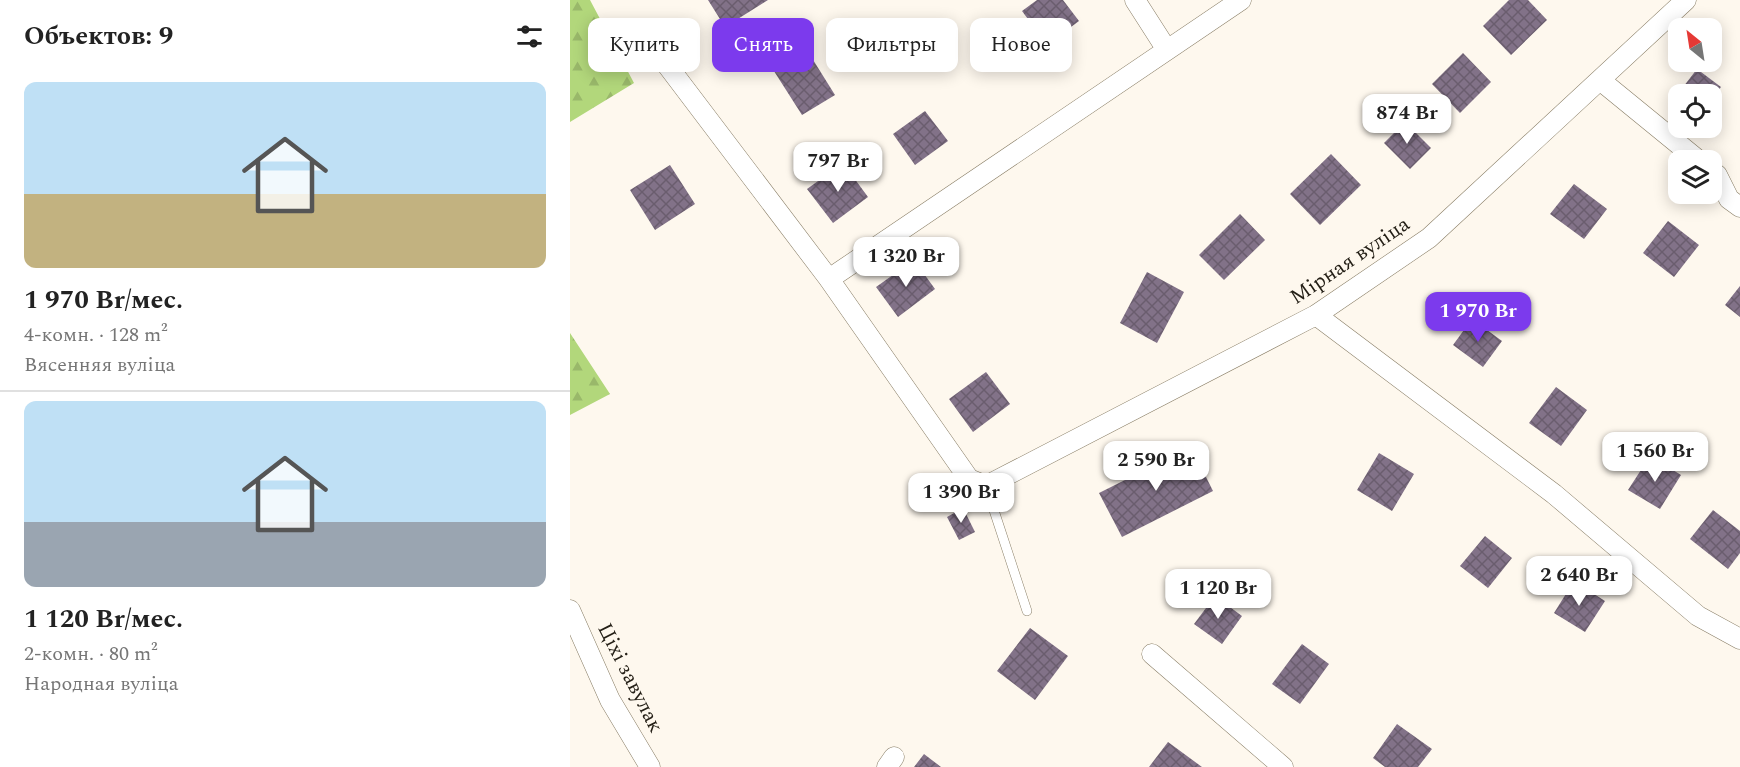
<!DOCTYPE html>
<html lang="ru">
<meta charset="utf-8">
<style>
:root{--surface:#fff;--page:#f6f6f6;--text:#222;--muted:#767676;--line:#e0e0e0;--accent:#7c3aed}
body{margin:0;font-family:Spectral,serif;background:var(--page);color:var(--text);height:100vh;display:flex;flex-direction:column;font-size:22px;white-space:nowrap}
*{box-sizing:border-box;margin:0}
p{font-size:20px;color:var(--muted)}
.icon{flex:none;width:33px;height:33px;fill:none;stroke:currentColor;stroke-width:2;stroke-linecap:round;stroke-linejoin:round}
.map{position:relative;flex:1;overflow:hidden}
.drawer{display:flex;flex-direction:column;background:var(--surface);width:570px}
.drawer>*{flex:none}
.hud{position:absolute;left:18px;top:18px;width:570px;height:54px;display:flex;gap:12px}
.needle{width:39px;rotate:330deg}
.tools{position:absolute;left:1098px;top:18px;display:grid;gap:12px}
.tools a{display:grid;place-items:center;width:54px;height:54px;border-radius:12px;background:var(--surface);box-shadow:0 3px 15px #0003;font-size:30px}
.price{position:absolute;translate:-50% -51px;padding:0 14px;border-radius:12px;background:#fff;color:#222;font-size:20px;line-height:39px;filter:drop-shadow(0 2px 3px #0008)}
.price::after{content:'';position:absolute;left:50%;top:36px;width:18px;height:14px;margin-left:-9px;background:inherit;clip-path:polygon(0 0,100% 0,50% 100%)}
.price.on{background:var(--accent);color:#fff}
ul{padding:0;list-style:none}
li{display:grid;align-content:center;gap:12px;height:318px;padding:0 24px}
li+li{border-top:2px solid var(--line)}
li span{display:grid;place-items:center;height:186px;border-radius:12px;color:#555}
li>.icon{margin-inline-start:auto}
span .icon{width:108px;height:108px;fill:#fffc;stroke-width:1}
li b{font-size:26px}
h2{display:flex;justify-content:space-between;align-items:center;height:72px;padding:0 24px;font-size:26px}
.tag{padding:0 21px;border-radius:12px;background:var(--surface);box-shadow:0 3px 15px #0003;font-size:21px;line-height:54px}
.tag.on{background:var(--accent);color:#fff}
main{display:flex;flex:1;min-height:0}
.map>svg:first-child{display:block}
.forest{fill:url(#forest-firs)}
.building{fill:url(#building-cross-hatch)}
.lines{fill:none;stroke-linecap:round;stroke-linejoin:round}
.service-casing{stroke:#877c64;stroke-width:10}
.minor-casing{stroke:#877c64;stroke-width:21}
.service{stroke:#fff;stroke-width:9}
.minor{stroke:#fff;stroke-width:20}
.labels{text-anchor:middle;dominant-baseline:central;stroke-width:4.5;stroke-linejoin:round;paint-order:stroke}
.street-label{font-size:21px;fill:#252017;stroke:#fef8ee}
</style>
<main>
<section class="drawer">
<h2>Объектов: 9<svg class="icon" aria-label="filters" viewBox="0 0 24 24"><path d="M4 7h16M4 17h16"/><circle cx="9" cy="7" r="2"/><circle cx="15" cy="17" r="2"/></svg></h2>
<ul>
<li><span style="background:linear-gradient(#bfe0f5 60%,#c2b280 0)"><svg class="icon" aria-label="home" viewBox="0 0 24 24"><path d="M3 11l9-7 9 7M6 9v11h12V9"/></svg></span><div><b>1 970 Br/мес.</b><p>4-комн. · 128 m²</p><p>Вясенняя вуліца</p></div></li>
<li><span style="background:linear-gradient(#bfe0f5 65%,#9aa5b1 0)"><svg class="icon" aria-label="home" viewBox="0 0 24 24"><path d="M3 11l9-7 9 7M6 9v11h12V9"/></svg></span><div><b>1 120 Br/мес.</b><p>2-комн. · 80 m²</p><p>Народная вуліца</p></div></li>
</ul>
</section>
<div class="map">
<svg width="1170" height="767" viewBox="0 0 1170 767">
<defs>
<pattern id="forest-firs" width="22" height="20" patternUnits="userSpaceOnUse" patternTransform="scale(1.5)"><rect width="22" height="20" fill="#b2d77b"/><path d="M5 1l3.5 6h-7zM16 11l3.5 6h-7z" fill="#99b86a"/></pattern>
<pattern id="building-cross-hatch" width="8" height="8" patternUnits="userSpaceOnUse" patternTransform="scale(1.5)"><rect width="8" height="8" fill="#827288"/><path d="M0 0l8 8M0 8l8-8" fill="none" stroke="#6a5d6e"/></pattern>
</defs>
<rect width="100%" height="100%" fill="#fef8ee"/>
<path class="forest" d="M0,0h20l44,83 -64,39z
M0,333l40,61 -40,21z"/>
<path class="building" d="M138,0h60l-43,27z
M467,0h26l16,21 -32,24 -25,-34z
M939,0h19l19,20 -36,35 -28,-29z
M235,47l30,48 -33,20 -30,-47z
M893,53l28,29 -31,31 -28,-29z
M1127,69l24,18 -9,12v-5h-34v16l-8,-6z
M355,111l23,30 -33,24 -22,-31z
M835,122l26,26 -21,21 -26,-26z
M761,154l30,31 -41,40 -30,-31z
M273,163l25,34 -35,26 -26,-34z
M100,165l25,39 -40,26 -25,-40z
M1004,184l33,25 -23,30 -34,-25z
M670,214l25,26 -41,40 -25,-25z
M1098,221l31,24 -25,32 -31,-24z
M344,260l21,29 -37,28 -22,-30z
M577,272l37,20 -27,51 -37,-20z
M1170,286v31l-15,-12z
M902,319l30,22 -19,26 -30,-22z
M416,372l24,32 -37,28 -24,-33z
M986,387l31,23 -26,36 -32,-23z
M621,447l22,44 -91,46 -23,-44z
M809,453l35,21 -22,37 -35,-21z
M1080,456l31,19 -21,34 -32,-19z
M393,508l12,24 -16,8 -12,-23z
M1143,510l27,21v22l-12,16 -38,-30z
M915,536l27,22 -24,30 -28,-22z
M1004,581l31,20 -20,31 -31,-19z
M645,596l27,20 -20,28 -28,-20z
M460,628l38,28 -33,44 -38,-29z
M732,644l27,20 -29,40 -28,-20z
M827,724l35,25 -14,18h-33l-12,-9z
M598,742l34,25h-53z
M354,754l17,13h-27z"/>
<g class="lines">
<g class="service-casing">
<path id="service" d="M416,486l41,125"/>
</g>
<g class="minor-casing">
<path id="minor" d="M565,0l32,50
M75,36l184,243 140,200 17,7 330,-171 113,-77 257,-238
M1030,80l98,80
M1142,171l5,4 12,24 11,8
M259,279l412,-279
M746,315l238,179 144,122 42,23
M0,610l40,90 40,67
M582,654l131,113
M317,767l7,-10"/>
</g>
<use href="#service" class="service"/>
<use href="#minor" class="minor"/>
</g>
<g class="labels">
<g class="street-label">
<text transform="translate(780 261) rotate(-34)">Мірная вуліца</text>
<text transform="translate(60 678) rotate(63)">Ціхі завулак</text>
</g>
</g>
</svg>
<div class="tools">
<a><svg class="needle" viewBox="-14 -14 28 28"><path d="M0-13l5 13h-10z" fill="#e53935"/><path d="M0 13l5-13h-10z" fill="#767676"/></svg></a>
<a><svg class="icon" aria-label="locate" viewBox="0 0 24 24"><circle cx="12" cy="12" r="6"/><path d="M12 2v4M12 18v4M2 12h4M18 12h4"/></svg></a>
<a><svg class="icon" aria-label="layers" viewBox="0 0 24 24"><path d="M12 4l9 5-9 5-9-5zM3 14l9 5 9-5"/></svg></a>
</div>
<b class="price" style="left:837px;top:145px">874 Br</b>
<b class="price" style="left:268px;top:193px">797 Br</b>
<b class="price" style="left:336px;top:288px">1 320 Br</b>
<b class="price on" style="left:908px;top:343px">1 970 Br</b>
<b class="price" style="left:1085px;top:483px">1 560 Br</b>
<b class="price" style="left:586px;top:492px">2 590 Br</b>
<b class="price" style="left:391px;top:524px">1 390 Br</b>
<b class="price" style="left:1009px;top:607px">2 640 Br</b>
<b class="price" style="left:648px;top:620px">1 120 Br</b>
<div class="hud">
<a class="tag">Купить</a>
<a class="tag on">Снять</a>
<a class="tag">Фильтры</a>
<a class="tag">Новое</a>
</div>
</div>
</main>
